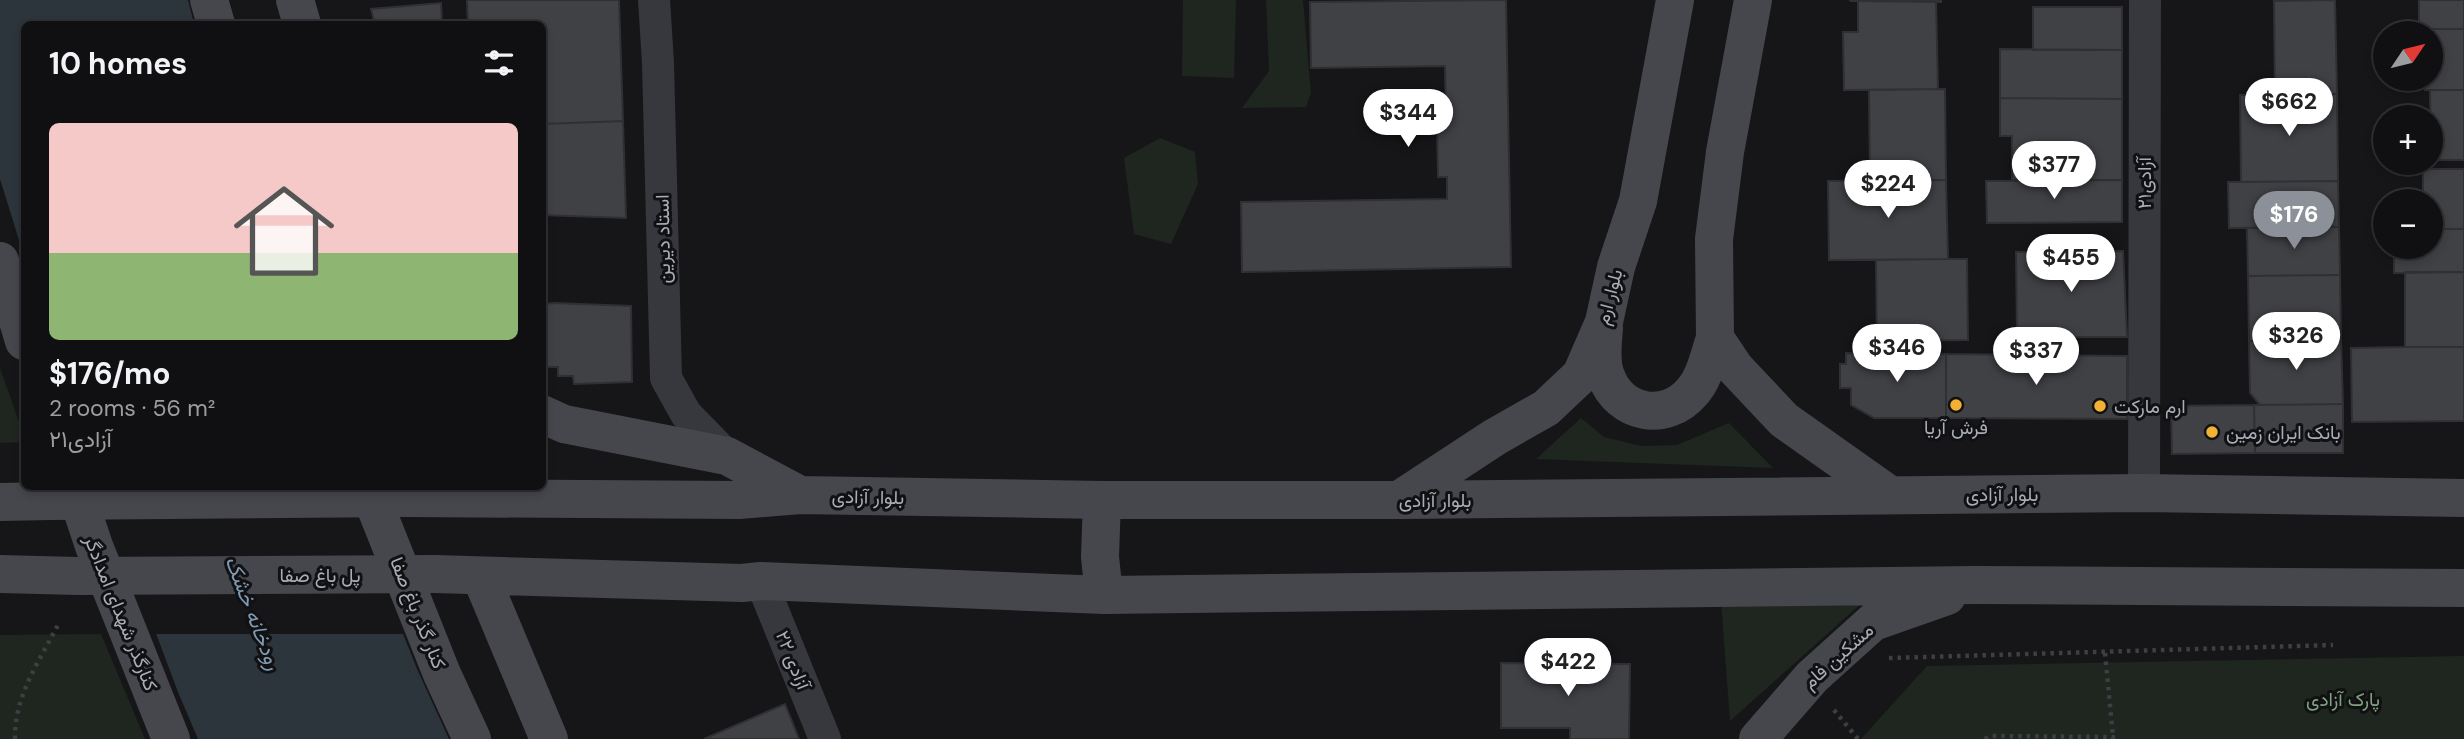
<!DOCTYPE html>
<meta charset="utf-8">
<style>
:root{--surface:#101012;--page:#19191b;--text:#f1f3f6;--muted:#9c9d9f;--line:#303032;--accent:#8c9099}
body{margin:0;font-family:"DM Sans",Vazirmatn,sans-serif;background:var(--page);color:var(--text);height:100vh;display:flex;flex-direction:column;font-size:26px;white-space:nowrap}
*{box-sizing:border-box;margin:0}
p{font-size:23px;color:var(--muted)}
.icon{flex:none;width:38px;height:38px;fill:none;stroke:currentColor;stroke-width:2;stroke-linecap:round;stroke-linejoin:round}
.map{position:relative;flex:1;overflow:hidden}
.side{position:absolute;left:21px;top:21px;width:525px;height:469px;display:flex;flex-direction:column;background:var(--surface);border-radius:10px;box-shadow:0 4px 10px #0003,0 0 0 2px var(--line)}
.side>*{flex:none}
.needle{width:46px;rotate:55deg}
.controls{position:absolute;left:2373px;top:21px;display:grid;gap:14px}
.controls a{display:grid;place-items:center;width:70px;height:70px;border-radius:50%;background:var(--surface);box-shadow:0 4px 10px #0003,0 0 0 2px var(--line);font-size:35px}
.price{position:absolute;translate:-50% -60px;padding:0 16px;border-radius:24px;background:#fff;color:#222;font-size:23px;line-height:46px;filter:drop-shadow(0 2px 4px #0008)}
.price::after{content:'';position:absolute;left:50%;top:42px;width:21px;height:16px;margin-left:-10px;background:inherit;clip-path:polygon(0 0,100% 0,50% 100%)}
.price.active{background:var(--accent);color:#fff}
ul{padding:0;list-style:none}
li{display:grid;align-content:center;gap:14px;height:371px;padding:0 28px}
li+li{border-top:2px solid var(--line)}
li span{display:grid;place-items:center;height:217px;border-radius:10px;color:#555}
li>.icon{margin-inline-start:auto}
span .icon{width:126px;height:126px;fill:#fffc;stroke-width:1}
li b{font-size:30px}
h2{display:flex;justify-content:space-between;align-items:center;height:84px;padding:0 28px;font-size:30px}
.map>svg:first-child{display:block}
.green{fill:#1e261f}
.water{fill:#2c353c}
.pier{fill:#161618}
.building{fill:#404145;stroke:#303034;stroke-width:2}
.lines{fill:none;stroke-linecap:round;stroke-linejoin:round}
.path{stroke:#3d3f44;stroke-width:4.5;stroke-dasharray:3.5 5;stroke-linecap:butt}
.minor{stroke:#37383d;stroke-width:32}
.secondary{stroke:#45474d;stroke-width:38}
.secondary-bridge{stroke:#45474d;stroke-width:38}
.poi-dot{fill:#f2b134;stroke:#111113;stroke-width:2.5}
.labels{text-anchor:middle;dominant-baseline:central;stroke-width:6;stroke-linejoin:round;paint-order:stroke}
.street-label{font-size:19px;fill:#a8adb8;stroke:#111113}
.poi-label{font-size:19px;fill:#a8adb8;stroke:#111113;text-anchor:start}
.park-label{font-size:19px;fill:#7fa381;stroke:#111113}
.water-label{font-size:21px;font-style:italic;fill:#7f9bb3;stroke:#111113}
</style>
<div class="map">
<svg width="2464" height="739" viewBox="0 0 2464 739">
<rect width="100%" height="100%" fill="#161618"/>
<path class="green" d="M1183,0h53l-2,78 -52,-2z
M1266,0h37l8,93 -5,14 -64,1 27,-37z
M1160,138l35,14 3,32 -27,60 -37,-10 -10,-76z
M0,368l24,68v6l-24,1z
M1581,418l23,19 37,9 36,-1 52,-22 44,45 -237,-9z
M1873,593l-143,128 -9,-120z
M101,634l44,105h-145v-104z
M2464,656v83h-603l66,-73z"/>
<path class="water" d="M0,0h188l6,24h-170v232l-24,-77z
M101,487h244l72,182 32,70h-251l-20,-47z"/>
<path class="pier" d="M98,486h251l58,148h-255z"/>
<path class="building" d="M467,0h152l4,121 -81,3v-100h-74z
M1506,0l5,267 -269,5 -1,-70 206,-3v-22h-9l-1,-56h9l-1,-55 -134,2 -1,-66z
M1850,0h91v2l-90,-1z
M2335,0l2,94 -62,1 -1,-94z
M2419,0h45v29h-45z
M1858,1l78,1 2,87 -94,1 -1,-58h15z
M441,3l1,21h-67l-4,-15z
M2033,7h89v43h-89z
M2416,29h48v61h-39v-11h6v-46h-15z
M2000,49l122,1v49l-122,-1z
M1945,89l1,91h-76l-1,-90z
M2430,90h34v70h-33z
M2337,94l1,87 -97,1 -1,-87z
M2000,98l122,1v81h-110v-44h-12z
M623,121l3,97 -84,-3v-91z
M2423,169h41v60h-33v-28h-8z
M1946,180l2,79 -119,1 -1,-79z
M2122,180v42l-135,1 -1,-42z
M2338,181l1,46 -110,1 -1,-46z
M2339,227l1,48 -92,1 -1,-48z
M2431,229h33v43l-70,1v-26h37z
M2123,251l4,86h-110l-1,-85z
M1948,259h19l1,81 -91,1 -1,-81z
M2405,272h59v75h-59z
M2340,275l1,65 -92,1 -1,-65z
M554,303l77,3 1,76 -58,2 -1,-8h-15v-9h-16v-63z
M2341,340l2,64 -83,1 -10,-12 -1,-52z
M2405,347h59v74l-112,1 -1,-74z
M1846,353l100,1v64h-72l-23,-13v-17h-11v-24h6z
M1946,354l181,2v63l-181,-1z
M2343,404v49h-88l-1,-48z
M2254,405l1,48 -83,1 -1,-48z
M1501,663l129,1 -1,75h-59v-11h-69z
M785,704l14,35h-95z"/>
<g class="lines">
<path class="path" d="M2105,653l8,84
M1889,658l444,-13
M1834,710l24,29
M15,739c-1,-42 24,-78 43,-114
M1985,739l5,-3 123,1v2"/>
<path class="minor" d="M654,0l4,63 8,315 20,36 41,42
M2144,493l1,-493
M761,581l64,158"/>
<path class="secondary" d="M209,0l7,24
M295,0l7,24
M1753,0l-28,152 -11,87 1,99 20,30 49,52 106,75
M0,261l24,80
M1604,328c-1,14 -4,34 2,48 13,38 60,47 86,16 13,-14 17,-37 23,-54
M542,414l22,10 163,32 73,39
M74,486l20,60 77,193
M367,486l75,188 30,65
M405,498l334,2 61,-5 302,5h297l745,-7 320,5
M1102,500l-2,57 4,38
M1399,500l96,-63 51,-29 35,-33 23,-53 12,-55 22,-66 37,-201
M0,502l50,-1
M0,574l78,2
M435,574l307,9 19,-2 343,14 871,-10 489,3
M481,577l68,162
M1758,739l54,-62 61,-55 74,-26"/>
<path class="secondary-bridge" d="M50,501l355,-3
M78,576l357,-2"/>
</g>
<g class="poi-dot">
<circle cx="1956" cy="405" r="7"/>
<circle cx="2100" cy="406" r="7"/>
<circle cx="2212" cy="432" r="7"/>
</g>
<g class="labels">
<g class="street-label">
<text transform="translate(2144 183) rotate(-90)">آزادی۲۱</text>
<text transform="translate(663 239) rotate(-91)">استاد دیرین</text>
<text transform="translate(1609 297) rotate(-75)">بلوار ارم</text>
<text x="2002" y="494">بلوار آزادی</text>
<text transform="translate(868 497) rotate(1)">بلوار آزادی</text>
<text x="1435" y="500">بلوار آزادی</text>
<text x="320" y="575">پل باغ صفا</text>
<text transform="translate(121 613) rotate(68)">کنارگذر شهدای امدادگر</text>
<text transform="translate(418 613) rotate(68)">کنار گذر باغ صفا</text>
<text transform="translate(1838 656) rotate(-42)">مشکین فام</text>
<text transform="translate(793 660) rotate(68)">آزادی ۲۲</text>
</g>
<g class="poi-label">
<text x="2114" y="406">ارم مارکت</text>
<text x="1956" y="427" text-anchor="middle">فرش آریا</text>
<text x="2226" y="432">بانک ایران زمین</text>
</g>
<g class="park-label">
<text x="2343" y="699">پارک آزادی</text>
</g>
<g class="water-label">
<text transform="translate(253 613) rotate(69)">رودخانه خشک</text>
</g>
</g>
</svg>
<div class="controls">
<a><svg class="needle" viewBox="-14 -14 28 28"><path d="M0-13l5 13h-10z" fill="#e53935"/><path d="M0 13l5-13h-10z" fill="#9c9d9f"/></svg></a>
<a>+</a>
<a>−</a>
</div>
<b class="price" style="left:2289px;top:138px">$662</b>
<b class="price" style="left:1408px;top:149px">$344</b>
<b class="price" style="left:2054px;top:201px">$377</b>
<b class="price" style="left:1888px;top:220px">$224</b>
<b class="price active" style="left:2294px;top:251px">$176</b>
<b class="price" style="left:2071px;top:294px">$455</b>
<b class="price" style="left:2296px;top:372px">$326</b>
<b class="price" style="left:1897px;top:384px">$346</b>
<b class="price" style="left:2036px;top:387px">$337</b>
<b class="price" style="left:1568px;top:698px">$422</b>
<section class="side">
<h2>10 homes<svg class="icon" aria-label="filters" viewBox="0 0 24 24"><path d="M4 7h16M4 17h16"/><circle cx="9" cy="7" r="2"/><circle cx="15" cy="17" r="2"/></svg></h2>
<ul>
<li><span style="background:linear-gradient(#f6c9c9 60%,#8fb573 0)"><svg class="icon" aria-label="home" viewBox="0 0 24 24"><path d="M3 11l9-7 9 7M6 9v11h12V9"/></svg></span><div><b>$176/mo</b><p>2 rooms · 56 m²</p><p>آزادی۲۱</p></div></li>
</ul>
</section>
</div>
